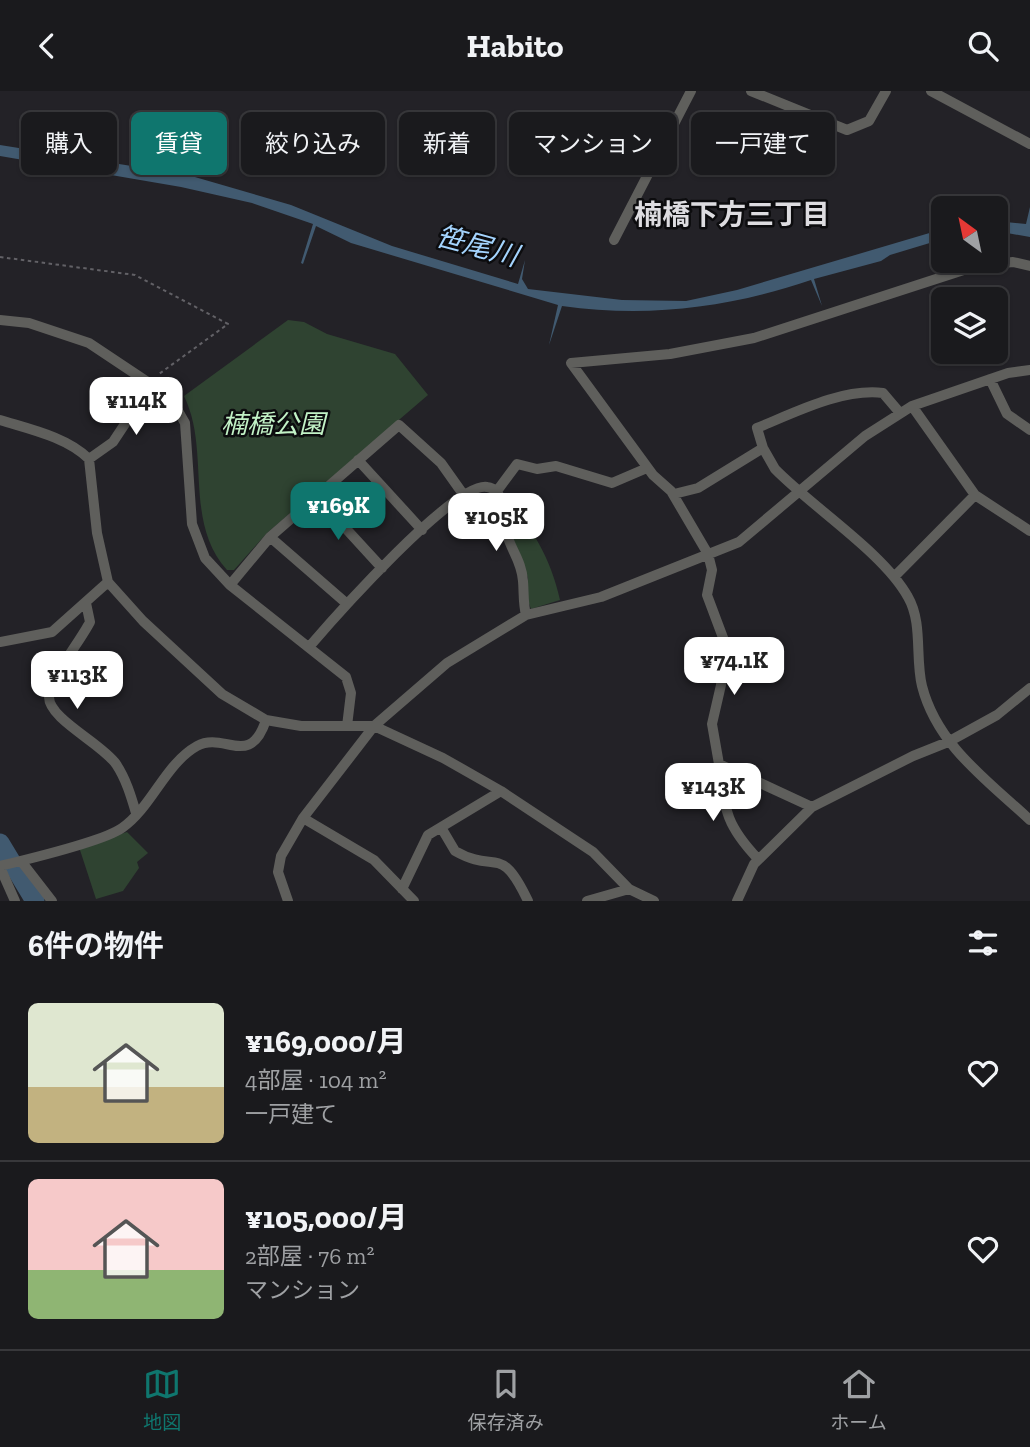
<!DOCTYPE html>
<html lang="ja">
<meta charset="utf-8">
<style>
:root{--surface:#1a1a1d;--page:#27272a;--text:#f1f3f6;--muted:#9fa1a4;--line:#38383b;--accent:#0f766e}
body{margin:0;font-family:"Zilla Slab","Noto Sans JP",serif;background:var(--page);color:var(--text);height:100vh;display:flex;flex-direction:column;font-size:26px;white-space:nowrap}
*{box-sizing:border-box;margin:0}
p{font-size:23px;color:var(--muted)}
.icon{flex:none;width:38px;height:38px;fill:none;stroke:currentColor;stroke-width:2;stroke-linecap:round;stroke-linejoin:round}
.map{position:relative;height:810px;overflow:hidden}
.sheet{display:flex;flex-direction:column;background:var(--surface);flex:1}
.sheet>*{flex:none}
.hud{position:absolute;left:21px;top:21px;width:989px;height:63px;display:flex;gap:14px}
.needle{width:46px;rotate:327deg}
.fabs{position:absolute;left:931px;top:105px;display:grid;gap:14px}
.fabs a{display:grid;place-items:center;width:77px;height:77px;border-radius:10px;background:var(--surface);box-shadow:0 2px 5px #0004,0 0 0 2px var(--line);font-size:35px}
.price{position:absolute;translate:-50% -60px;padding:0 16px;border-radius:14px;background:#fff;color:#222;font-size:23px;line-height:46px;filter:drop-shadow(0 2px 4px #0008)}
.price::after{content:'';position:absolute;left:50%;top:42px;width:21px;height:16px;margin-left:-10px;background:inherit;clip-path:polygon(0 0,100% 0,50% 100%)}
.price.current{background:var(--accent);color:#fff}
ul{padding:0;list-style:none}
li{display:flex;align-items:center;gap:21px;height:175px;padding:0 28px}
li+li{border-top:2px solid var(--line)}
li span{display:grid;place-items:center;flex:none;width:196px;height:140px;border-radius:10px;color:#555}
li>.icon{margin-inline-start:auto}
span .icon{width:84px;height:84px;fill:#fffc;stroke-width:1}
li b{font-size:30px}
h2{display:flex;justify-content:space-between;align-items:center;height:84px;padding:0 28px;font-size:30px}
.pill{padding:0 24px;border-radius:10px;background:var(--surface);box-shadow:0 2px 5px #0004,0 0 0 2px var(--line);font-size:24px;line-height:63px}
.pill.current{background:var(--accent);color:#fff}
header{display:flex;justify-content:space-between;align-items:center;height:91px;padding:0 28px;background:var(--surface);font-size:32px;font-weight:800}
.tab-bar{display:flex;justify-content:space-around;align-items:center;height:98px;border-top:2px solid var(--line);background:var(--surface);font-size:19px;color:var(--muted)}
.tab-bar a{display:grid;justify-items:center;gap:4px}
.tab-bar .current{color:var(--accent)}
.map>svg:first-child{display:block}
.green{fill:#2f4331}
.water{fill:#415a70}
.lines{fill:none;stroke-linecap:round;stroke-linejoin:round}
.river{stroke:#415a70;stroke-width:19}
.path{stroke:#626166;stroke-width:2;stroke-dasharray:3.5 3.5;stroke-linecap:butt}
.minor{stroke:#5f5f5c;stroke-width:10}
.labels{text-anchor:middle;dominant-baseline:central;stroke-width:5;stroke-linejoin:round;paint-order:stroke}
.park-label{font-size:26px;font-style:italic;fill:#c2f2c6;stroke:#0c0c0e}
.neighbourhood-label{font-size:28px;font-weight:bold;fill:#dddce0;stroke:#0c0c0e}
.water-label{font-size:28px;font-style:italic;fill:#a4d4fe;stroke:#0c0c0e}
</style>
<header><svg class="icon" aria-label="back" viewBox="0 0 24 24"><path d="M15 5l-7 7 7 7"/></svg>Habito<svg class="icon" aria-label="search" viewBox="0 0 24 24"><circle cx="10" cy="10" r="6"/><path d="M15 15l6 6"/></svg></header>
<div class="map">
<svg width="1030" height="810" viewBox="0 0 1030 810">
<rect width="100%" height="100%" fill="#232227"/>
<path class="green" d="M288,229l16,2 23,12 68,20 33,41 -161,138 -33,37h-7c-44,-49 -16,-119 -43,-174z
M515,417c23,30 37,56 45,92l-29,9 -4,-11 1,-20 -19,-48z
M127,741l21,21 -11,9 2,6 -16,23 -27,8 -17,-52z"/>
<path class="water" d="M0,54l188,30 103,30 101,41 126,38 7,-24 -3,19 6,10 94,11 64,1 51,-11 206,-61v10l-53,16 -9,6 -67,18 8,27 -11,-26c-82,28 -163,38 -249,26l-13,39 9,-40 -207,-62 -35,-17 -13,38 -2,-1 12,-39 -61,-21 -71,-16 -181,-31z
M1030,116v30l-34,-6v-10l30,3z"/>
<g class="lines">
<path class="river" d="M0,752l35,58"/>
<path class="path" d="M0,166l135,18 93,49 -69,50"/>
<path class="minor" d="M751,0l96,39 22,-9 17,-30
M931,0l99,53
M614,149l77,-149
M0,229l29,3 60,20 81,54 15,26 7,101 13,34 25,27 116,92 5,16 -4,33
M990,288l17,35 23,16
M912,315l63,89 55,36
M900,322l-17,-20c-41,-5 -89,20 -126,35l6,20 12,21c37,38 109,84 133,128 15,26 7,61 14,89 15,59 65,94 108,134
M0,329c29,9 67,17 89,39l8,74 11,49 35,39 79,73 44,26 35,6h73l69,32 58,33 92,61 36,37 25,12
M89,368l24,-17 39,-59
M358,369l64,70
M497,400l20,-27 20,5 19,-3 56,17 35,-15
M674,403l24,-6 65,-40
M316,405l66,72
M270,446l76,66
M894,486l81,-82
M230,494l40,-48 129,-112 42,38 22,31
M86,512l4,19c-9,18 -41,58 -41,75 0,22 52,46 67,67 10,15 15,32 20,49
M0,551l52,-10 56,-50
M309,556c24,-28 146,-166 178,-160 11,1 15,14 20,23 -7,33 14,42 16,71 1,12 0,22 3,34
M719,673c6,46 6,60 39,95
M812,716l-93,-43 -7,-40 9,-39 4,-42 -18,-48 5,-25 -4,-16 -37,-63 -18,-16 -82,-112 99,-9 84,-16 222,-72 37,-4 17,4
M303,727l71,42 40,41
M442,738l13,22c42,24 45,-9 73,50
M21,770l31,40
M0,775c25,-6 104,-25 122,-38 30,-21 43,-64 75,-82 27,-15 53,23 69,-26
M0,776l15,34
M402,798l26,-54 73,-44
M288,810l-10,-29 3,-16 22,-38 71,-92 73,-63 79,-48 75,-18 138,-55 126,-106 47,-30 96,-33 22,-3
M587,810l42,-12
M737,810l17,-37 58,-57 101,-51 35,-14 49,-27 33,-27"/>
</g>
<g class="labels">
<g class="park-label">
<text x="273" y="333">楠橋公園</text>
</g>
<g class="neighbourhood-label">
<text x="732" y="123">楠橋下方三丁目</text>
</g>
<g class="water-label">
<text transform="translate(477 155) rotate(15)">笹尾川</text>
</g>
</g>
</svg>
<div class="fabs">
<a><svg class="needle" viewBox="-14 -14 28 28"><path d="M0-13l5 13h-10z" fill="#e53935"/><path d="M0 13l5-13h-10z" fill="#9fa1a4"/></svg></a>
<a><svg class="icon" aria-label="layers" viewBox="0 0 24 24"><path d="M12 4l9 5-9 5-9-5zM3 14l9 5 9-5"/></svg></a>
</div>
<b class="price" style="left:136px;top:346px">¥114K</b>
<b class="price current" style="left:338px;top:451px">¥169K</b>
<b class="price" style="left:496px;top:462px">¥105K</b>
<b class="price" style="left:734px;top:606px">¥74.1K</b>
<b class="price" style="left:77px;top:620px">¥113K</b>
<b class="price" style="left:713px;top:732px">¥143K</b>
<div class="hud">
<a class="pill">購入</a>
<a class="pill current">賃貸</a>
<a class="pill">絞り込み</a>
<a class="pill">新着</a>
<a class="pill">マンション</a>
<a class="pill">一戸建て</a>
</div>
</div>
<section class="sheet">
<h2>6件の物件<svg class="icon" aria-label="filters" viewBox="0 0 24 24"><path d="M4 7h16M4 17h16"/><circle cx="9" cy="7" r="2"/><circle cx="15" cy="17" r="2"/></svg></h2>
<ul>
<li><span style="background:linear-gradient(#dfe7d0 60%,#c2b280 0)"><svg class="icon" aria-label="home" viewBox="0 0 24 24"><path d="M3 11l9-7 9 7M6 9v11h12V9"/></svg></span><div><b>¥169,000/月</b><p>4部屋 · 104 m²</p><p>一戸建て</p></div><svg class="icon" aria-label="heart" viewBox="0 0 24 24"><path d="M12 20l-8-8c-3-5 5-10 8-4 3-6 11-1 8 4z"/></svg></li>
<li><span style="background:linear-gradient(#f6c9c9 65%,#8fb573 0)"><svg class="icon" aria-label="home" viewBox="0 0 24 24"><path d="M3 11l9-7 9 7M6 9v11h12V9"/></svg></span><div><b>¥105,000/月</b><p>2部屋 · 76 m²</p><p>マンション</p></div><svg class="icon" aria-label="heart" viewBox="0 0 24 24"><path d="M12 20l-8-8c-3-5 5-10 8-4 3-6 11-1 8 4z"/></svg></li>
</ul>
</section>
<nav class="tab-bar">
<a class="current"><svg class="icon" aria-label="map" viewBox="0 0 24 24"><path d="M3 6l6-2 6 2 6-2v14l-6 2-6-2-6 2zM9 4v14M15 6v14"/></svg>地図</a>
<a><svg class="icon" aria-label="saved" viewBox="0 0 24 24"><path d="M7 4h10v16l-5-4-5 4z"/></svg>保存済み</a>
<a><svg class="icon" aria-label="home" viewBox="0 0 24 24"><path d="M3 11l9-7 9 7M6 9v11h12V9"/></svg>ホーム</a>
</nav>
